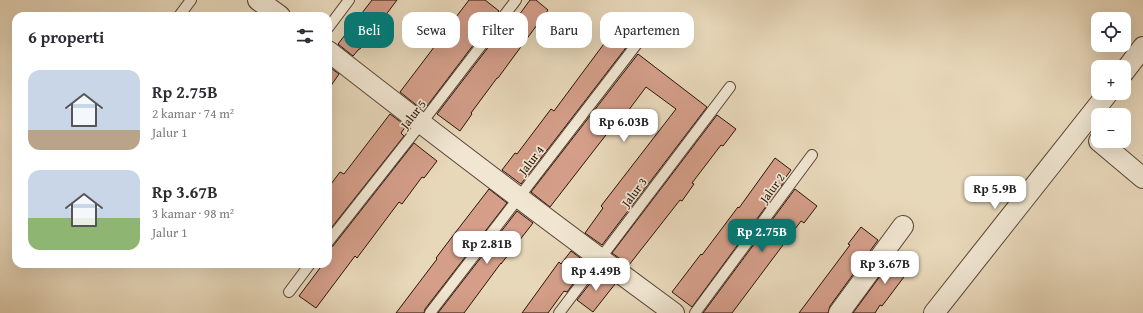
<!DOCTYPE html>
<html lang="id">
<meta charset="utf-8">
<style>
:root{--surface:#fff;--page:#f7f7f7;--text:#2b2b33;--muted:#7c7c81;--accent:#0f766e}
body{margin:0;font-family:"Gentium Book Plus",serif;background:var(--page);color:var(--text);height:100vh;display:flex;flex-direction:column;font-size:15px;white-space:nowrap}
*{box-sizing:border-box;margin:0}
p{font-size:13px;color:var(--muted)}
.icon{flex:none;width:22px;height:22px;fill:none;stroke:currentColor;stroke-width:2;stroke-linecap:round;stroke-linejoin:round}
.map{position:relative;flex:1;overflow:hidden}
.sheet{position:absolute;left:12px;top:12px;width:320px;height:256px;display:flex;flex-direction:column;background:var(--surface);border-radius:12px;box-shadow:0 4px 16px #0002}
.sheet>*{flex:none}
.banner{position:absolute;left:344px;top:12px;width:380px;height:36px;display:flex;gap:8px}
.buttons{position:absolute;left:1091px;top:12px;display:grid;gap:8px}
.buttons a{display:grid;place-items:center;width:40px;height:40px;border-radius:8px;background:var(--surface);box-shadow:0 4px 16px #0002;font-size:20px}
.price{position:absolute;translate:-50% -34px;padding:0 9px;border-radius:8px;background:#fff;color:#222;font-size:13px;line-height:26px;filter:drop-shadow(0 1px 2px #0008)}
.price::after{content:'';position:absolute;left:50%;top:24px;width:12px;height:9px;margin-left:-6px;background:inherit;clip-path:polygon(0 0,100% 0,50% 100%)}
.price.selected{background:var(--accent);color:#fff}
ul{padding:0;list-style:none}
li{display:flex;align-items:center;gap:12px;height:100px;padding:0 16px}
li span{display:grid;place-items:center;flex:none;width:112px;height:80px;border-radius:12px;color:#555}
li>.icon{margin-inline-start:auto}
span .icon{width:48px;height:48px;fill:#fffc;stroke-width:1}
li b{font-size:17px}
h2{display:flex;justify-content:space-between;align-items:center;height:48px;padding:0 16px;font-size:17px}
.chip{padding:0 14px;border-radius:12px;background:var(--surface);box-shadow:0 4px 16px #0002;font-size:14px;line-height:36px}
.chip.selected{background:var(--accent);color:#fff}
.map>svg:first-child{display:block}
.building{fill:#d49e89;stroke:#29130a}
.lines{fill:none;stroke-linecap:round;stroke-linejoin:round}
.lane-casing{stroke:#594436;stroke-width:12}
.street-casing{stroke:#594436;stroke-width:22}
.lane{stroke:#f0e6d2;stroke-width:10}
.street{stroke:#f0e6d2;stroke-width:20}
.labels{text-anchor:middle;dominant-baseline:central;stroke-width:3.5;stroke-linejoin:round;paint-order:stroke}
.street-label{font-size:12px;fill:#29130a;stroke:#f0e6d2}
</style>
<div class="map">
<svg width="1143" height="313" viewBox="0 0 1143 313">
<rect width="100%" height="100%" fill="#e8d8ba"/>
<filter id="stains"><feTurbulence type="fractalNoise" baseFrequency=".005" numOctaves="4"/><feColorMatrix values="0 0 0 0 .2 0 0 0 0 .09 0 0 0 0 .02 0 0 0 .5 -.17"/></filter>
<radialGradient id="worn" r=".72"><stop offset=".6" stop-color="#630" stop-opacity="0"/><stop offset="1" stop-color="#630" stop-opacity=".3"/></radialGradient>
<path class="building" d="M372,0h25l-37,49h-1l-6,7 -15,-12z
M469,0h16l14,11 -72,95 -4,-3 -3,5 -20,-16 41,-54 -2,-2 13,-17 1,2z
M530,0h6l12,10 -50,68h-1l-26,35 1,1 -12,17 -23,-17 73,-95 4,3z
M612,33l16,12 -107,139 -19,-14 13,-17 2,1 34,-45 3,2z
M638,54l69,53 -105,138 -17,-12 18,-25 -2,-2 75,-97 -30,-22 -21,28 -2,-2 -73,94 -19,-15z
M328,66l11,8 -11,16z
M390,114l16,12 -5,7 3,3 -76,96v-44l12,-16 4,2z
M717,115l19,14 -13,17 -2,-1 -29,38 2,1 -12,17 -2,-1 -51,65 -17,-12z
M414,143l23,18 -13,17 -2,-1 -20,27 -3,-2 -42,56 -2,-2 -39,52 -17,-12 24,-32h5v-16l5,-2z
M775,158l16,12 -8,11 1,1 -92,125 -20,-15 29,-38 1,1 36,-48 1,1z
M489,189l18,14 -82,106 -1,4h-28l41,-54 -1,-1 19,-25z
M795,189l22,17 -13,17 -3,-2 -69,92h-29z
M517,211l16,12 -32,41v-1l-37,50h-26z
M861,227l17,13 -48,66 -2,7h-29l51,-68 -2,-1z
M571,251l17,13 -21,28 -3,-1 -16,22h-26l37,-51 2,2z
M897,253l16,12 -31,41 -2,-1 -5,8h-22z
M599,272l16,12 -22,28 -16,-12z"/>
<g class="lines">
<g class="lane-casing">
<path id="lane" d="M179,16l12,-16
M328,28l21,-28
M328,242l93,-118 95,-124
M289,292l21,-28
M430,313l223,-290
M559,313l171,-226
M695,313l117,-158"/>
</g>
<g class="street-casing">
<path id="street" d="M258,0l22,16
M328,51c114,89 230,177 346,262
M1124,72l19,-25
M1099,141l44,37
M839,313l64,-87
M934,313l174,-220"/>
</g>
<use href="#lane" class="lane"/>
<use href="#street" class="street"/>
</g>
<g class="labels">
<g class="street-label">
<text transform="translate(413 114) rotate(-52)">Jalur 5</text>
<text transform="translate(531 160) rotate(-52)">Jalur 4</text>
<text transform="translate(772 188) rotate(-54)">Jalur 2</text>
<text transform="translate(634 192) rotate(-53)">Jalur 3</text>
</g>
</g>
<rect width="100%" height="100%" filter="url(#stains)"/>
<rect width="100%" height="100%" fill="url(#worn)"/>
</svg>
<div class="buttons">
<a><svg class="icon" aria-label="locate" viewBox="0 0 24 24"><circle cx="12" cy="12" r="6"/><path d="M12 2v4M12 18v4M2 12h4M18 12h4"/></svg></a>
<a>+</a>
<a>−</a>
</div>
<b class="price" style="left:624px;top:143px">Rp 6.03B</b>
<b class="price" style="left:995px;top:210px">Rp 5.9B</b>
<b class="price selected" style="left:762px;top:253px">Rp 2.75B</b>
<b class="price" style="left:487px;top:265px">Rp 2.81B</b>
<b class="price" style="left:885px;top:285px">Rp 3.67B</b>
<b class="price" style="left:596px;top:292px">Rp 4.49B</b>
<div class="banner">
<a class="chip selected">Beli</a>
<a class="chip">Sewa</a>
<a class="chip">Filter</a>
<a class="chip">Baru</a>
<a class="chip">Apartemen</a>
</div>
<section class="sheet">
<h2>6 properti<svg class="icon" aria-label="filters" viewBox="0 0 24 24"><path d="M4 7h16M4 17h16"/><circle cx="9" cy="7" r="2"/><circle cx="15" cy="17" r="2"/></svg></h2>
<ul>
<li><span style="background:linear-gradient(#c9d6e8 75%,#b9a48a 0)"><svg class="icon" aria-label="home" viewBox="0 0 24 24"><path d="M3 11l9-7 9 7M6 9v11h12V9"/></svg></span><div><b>Rp 2.75B</b><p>2 kamar · 74 m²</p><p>Jalur 1</p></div></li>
<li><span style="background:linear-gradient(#c9d6e8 60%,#8fb573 0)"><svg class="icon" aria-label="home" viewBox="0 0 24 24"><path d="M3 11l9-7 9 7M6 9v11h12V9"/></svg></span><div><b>Rp 3.67B</b><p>3 kamar · 98 m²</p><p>Jalur 1</p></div></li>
</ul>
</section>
</div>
